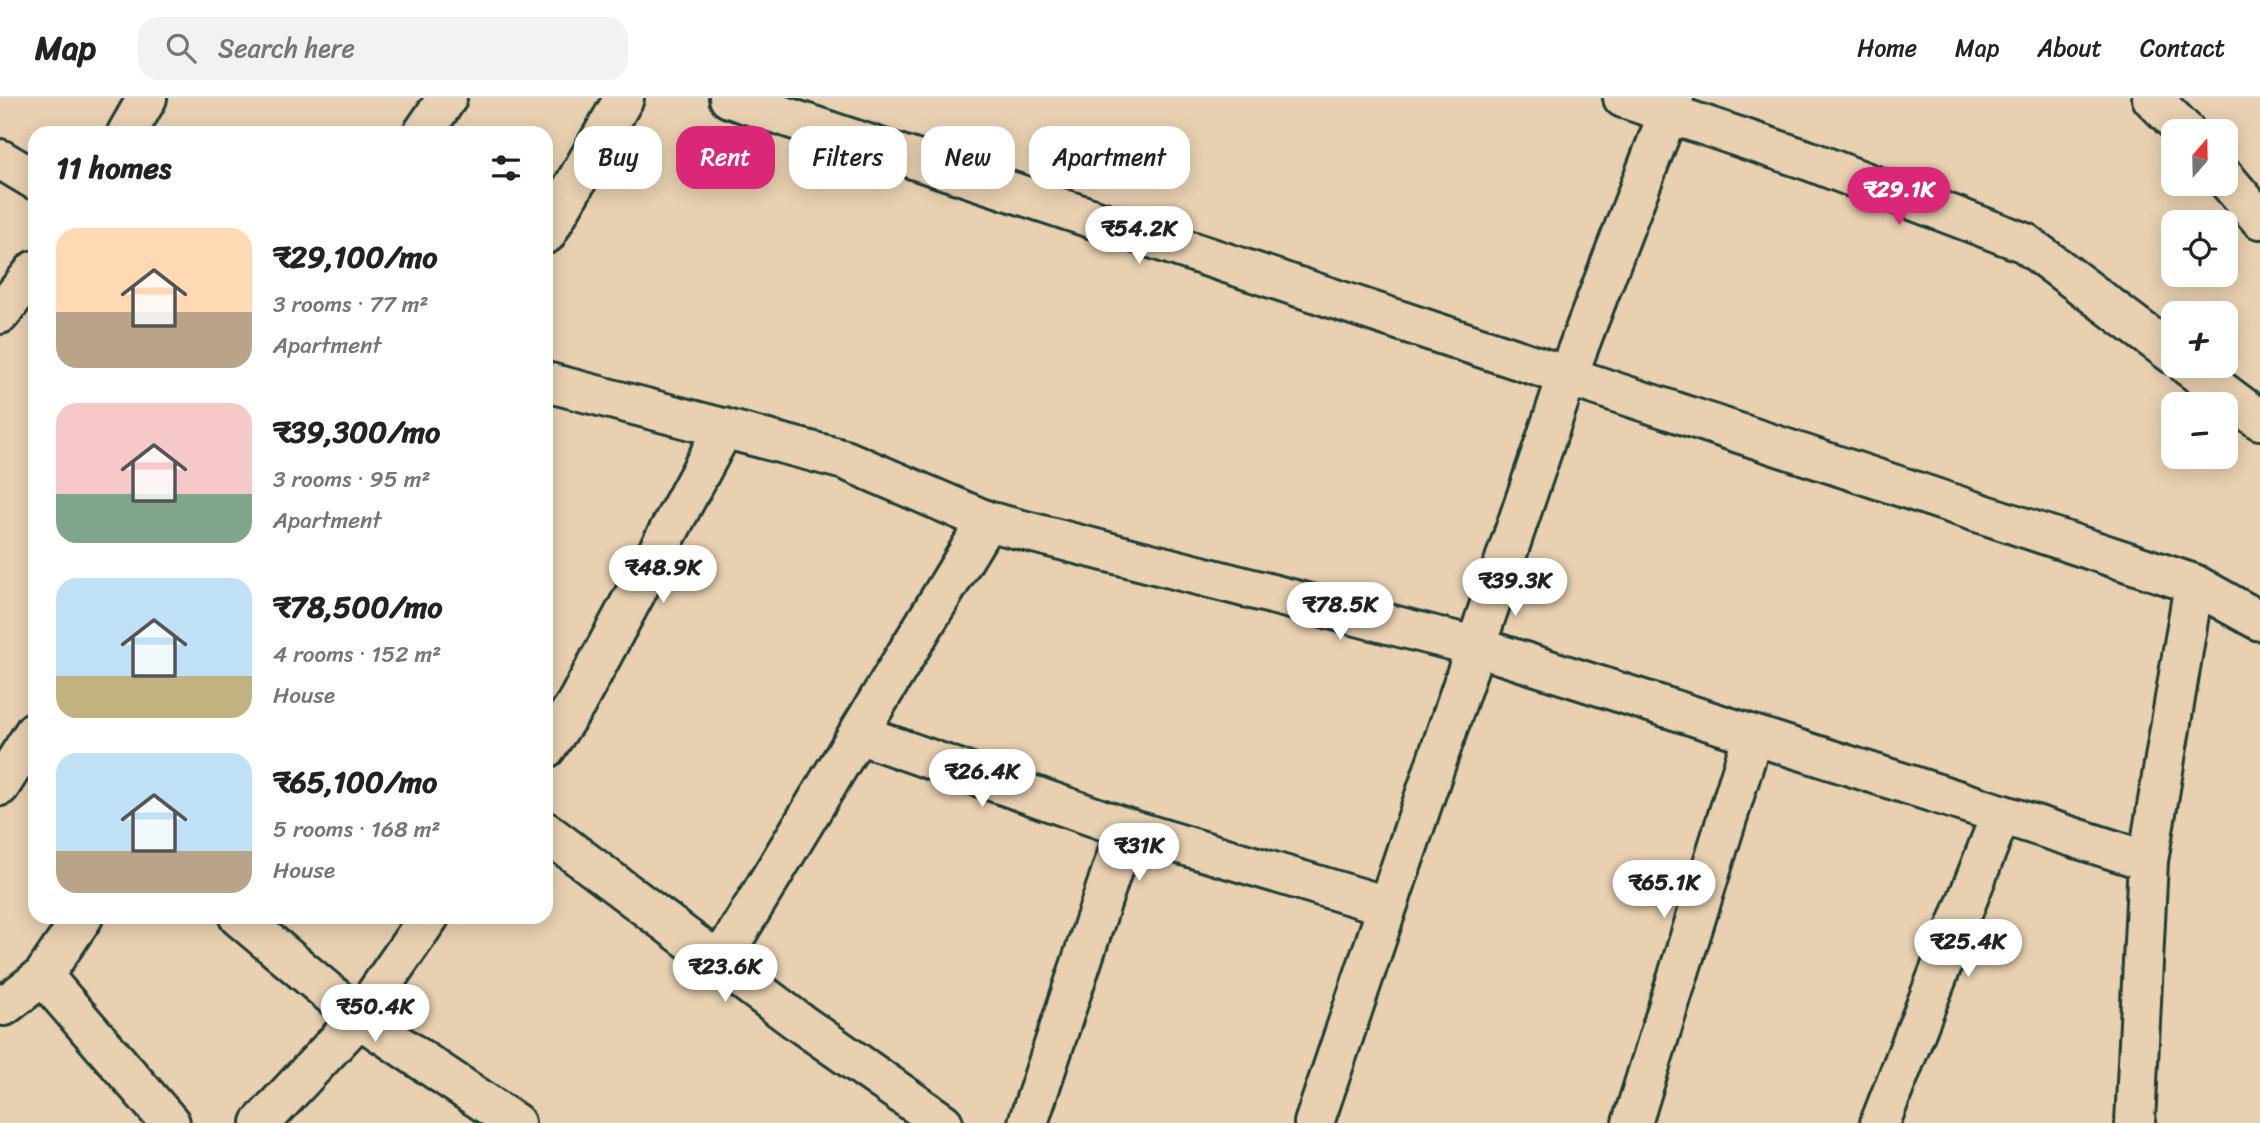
<!DOCTYPE html>
<meta charset="utf-8">
<style>
:root{--surface:#fff;--page:#f2f2f2;--text:#222;--muted:#767676;--line:#e0e0e0;--accent:#db2777}
body{margin:0;font-family:Sriracha,sans-serif;background:var(--page);color:var(--text);height:100vh;display:flex;flex-direction:column;font-size:26px;white-space:nowrap}
*{box-sizing:border-box;margin:0}
p{font-size:23px;color:var(--muted)}
.icon{flex:none;width:38px;height:38px;fill:none;stroke:currentColor;stroke-width:2;stroke-linecap:round;stroke-linejoin:round}
.map{position:relative;flex:1;overflow:hidden}
.side{position:absolute;left:28px;top:28px;width:525px;height:798px;display:flex;flex-direction:column;background:var(--surface);border-radius:21px;box-shadow:0 4px 18px #0003}
.side>*{flex:none}
.guide{position:absolute;left:574px;top:28px;width:665px;height:63px;display:flex;gap:14px}
.needle{width:46px;rotate:20deg}
.controls{position:absolute;left:2161px;top:21px;display:grid;gap:14px}
.controls a{display:grid;place-items:center;width:77px;height:77px;border-radius:14px;background:var(--surface);box-shadow:0 4px 18px #0003;font-size:35px}
.price{position:absolute;translate:-50% -60px;padding:0 16px;border-radius:24px;background:#fff;color:#222;font-size:23px;line-height:46px;filter:drop-shadow(0 2px 4px #0008)}
.price::after{content:'';position:absolute;left:50%;top:42px;width:21px;height:16px;margin-left:-10px;background:inherit;clip-path:polygon(0 0,100% 0,50% 100%)}
.price.on{background:var(--accent);color:#fff}
ul{padding:0;list-style:none}
li{display:flex;align-items:center;gap:21px;height:175px;padding:0 28px}
li span{display:grid;place-items:center;flex:none;width:196px;height:140px;border-radius:21px;color:#555}
li>.icon{margin-inline-start:auto}
span .icon{width:84px;height:84px;fill:#fffc;stroke-width:1}
li b{font-size:30px}
h2{display:flex;justify-content:space-between;align-items:center;height:84px;padding:0 28px;font-size:30px}
.chip{padding:0 24px;border-radius:21px;background:var(--surface);box-shadow:0 4px 18px #0003;font-size:24px;line-height:63px}
.chip.on{background:var(--accent);color:#fff}
header{display:flex;align-items:center;gap:42px;box-sizing:border-box;height:98px;padding:0 35px;background:var(--surface);border-bottom:2px solid var(--line)}
header strong{font-size:33px}
nav{display:flex;gap:38px;margin-inline-start:auto;font-size:24px}
.search{width:490px;height:63px;background:var(--page);display:flex;align-items:center;gap:18px;box-sizing:border-box;padding:0 24px;border-radius:21px;color:var(--muted);font-size:26px}
.map>svg:first-child{display:block}
.lines{fill:none;stroke-linecap:round;stroke-linejoin:round}
.minor-casing{stroke:#1f3d34;stroke-width:44}
.minor{stroke:#e8d0b0;stroke-width:38}
</style>
<header>
<strong>Map</strong>
<div class="search"><svg class="icon" aria-label="search" viewBox="0 0 24 24"><circle cx="10" cy="10" r="6"/><path d="M15 15l6 6"/></svg>Search here</div>
<nav><a>Home</a><a>Map</a><a>About</a><a>Contact</a></nav>
</header>
<div class="map">
<svg width="2260" height="1025" viewBox="0 0 2260 1025">
<rect width="100%" height="100%" fill="#e8d0b0"/>
<filter id="ink" filterUnits="userSpaceOnUse"><feTurbulence type="fractalNoise" baseFrequency=".0143" numOctaves="2"/><feDisplacementMap in="SourceGraphic" scale="14" xChannelSelector="R" yChannelSelector="G"/><feConvolveMatrix kernelMatrix="1 2 1 2 8 2 1 2 1" color-interpolation-filters="sRGB"/></filter>
<g filter="url(#ink)">
<g class="lines">
<g class="minor-casing">
<path id="minor" d="M729,0l1465,486 -46,277 -13,262
M1623,0l187,63 215,82 149,112
M2152,0l33,33
M127,35l20,-35
M423,35l24,-35
M0,61l35,21
M2226,81l34,40
M546,136l78,-136
M0,216l35,-44
M2188,268l72,54
M546,284l299,78 142,61 487,125 674,215
M2194,486l66,37
M858,636l268,94
M546,650l30,-44 148,-276
M0,688l35,-55
M546,734l250,188 147,103
M239,819l120,101 156,105
M719,865l268,-442
M43,878l40,-59
M0,905l4,3 39,-30 127,147
M261,1025l98,-105 70,-101
M1028,1025l98,-295 261,78
M1314,1025l253,-746 107,-279
M1632,1025l121,-388
M1880,1025l121,-309"/>
</g>
<use href="#minor" class="minor"/>
</g>
</g>
</svg>
<div class="controls">
<a><svg class="needle" viewBox="-14 -14 28 28"><path d="M0-13l5 13h-10z" fill="#e53935"/><path d="M0 13l5-13h-10z" fill="#767676"/></svg></a>
<a><svg class="icon" aria-label="locate" viewBox="0 0 24 24"><circle cx="12" cy="12" r="6"/><path d="M12 2v4M12 18v4M2 12h4M18 12h4"/></svg></a>
<a>+</a>
<a>−</a>
</div>
<b class="price on" style="left:1899px;top:129px">₹29.1K</b>
<b class="price" style="left:1139px;top:168px">₹54.2K</b>
<b class="price" style="left:663px;top:507px">₹48.9K</b>
<b class="price" style="left:1515px;top:520px">₹39.3K</b>
<b class="price" style="left:1340px;top:544px">₹78.5K</b>
<b class="price" style="left:982px;top:711px">₹26.4K</b>
<b class="price" style="left:1139px;top:785px">₹31K</b>
<b class="price" style="left:1664px;top:822px">₹65.1K</b>
<b class="price" style="left:1968px;top:881px">₹25.4K</b>
<b class="price" style="left:725px;top:906px">₹23.6K</b>
<b class="price" style="left:375px;top:946px">₹50.4K</b>
<div class="guide">
<a class="chip">Buy</a>
<a class="chip on">Rent</a>
<a class="chip">Filters</a>
<a class="chip">New</a>
<a class="chip">Apartment</a>
</div>
<section class="side">
<h2>11 homes<svg class="icon" aria-label="filters" viewBox="0 0 24 24"><path d="M4 7h16M4 17h16"/><circle cx="9" cy="7" r="2"/><circle cx="15" cy="17" r="2"/></svg></h2>
<ul>
<li><span style="background:linear-gradient(#ffd9b3 60%,#b9a48a 0)"><svg class="icon" aria-label="home" viewBox="0 0 24 24"><path d="M3 11l9-7 9 7M6 9v11h12V9"/></svg></span><div><b>₹29,100/mo</b><p>3 rooms · 77 m²</p><p>Apartment</p></div></li>
<li><span style="background:linear-gradient(#f6c9c9 65%,#7fa58c 0)"><svg class="icon" aria-label="home" viewBox="0 0 24 24"><path d="M3 11l9-7 9 7M6 9v11h12V9"/></svg></span><div><b>₹39,300/mo</b><p>3 rooms · 95 m²</p><p>Apartment</p></div></li>
<li><span style="background:linear-gradient(#bfe0f5 70%,#c2b280 0)"><svg class="icon" aria-label="home" viewBox="0 0 24 24"><path d="M3 11l9-7 9 7M6 9v11h12V9"/></svg></span><div><b>₹78,500/mo</b><p>4 rooms · 152 m²</p><p>House</p></div></li>
<li><span style="background:linear-gradient(#bfe0f5 70%,#b9a48a 0)"><svg class="icon" aria-label="home" viewBox="0 0 24 24"><path d="M3 11l9-7 9 7M6 9v11h12V9"/></svg></span><div><b>₹65,100/mo</b><p>5 rooms · 168 m²</p><p>House</p></div></li>
</ul>
</section>
</div>
